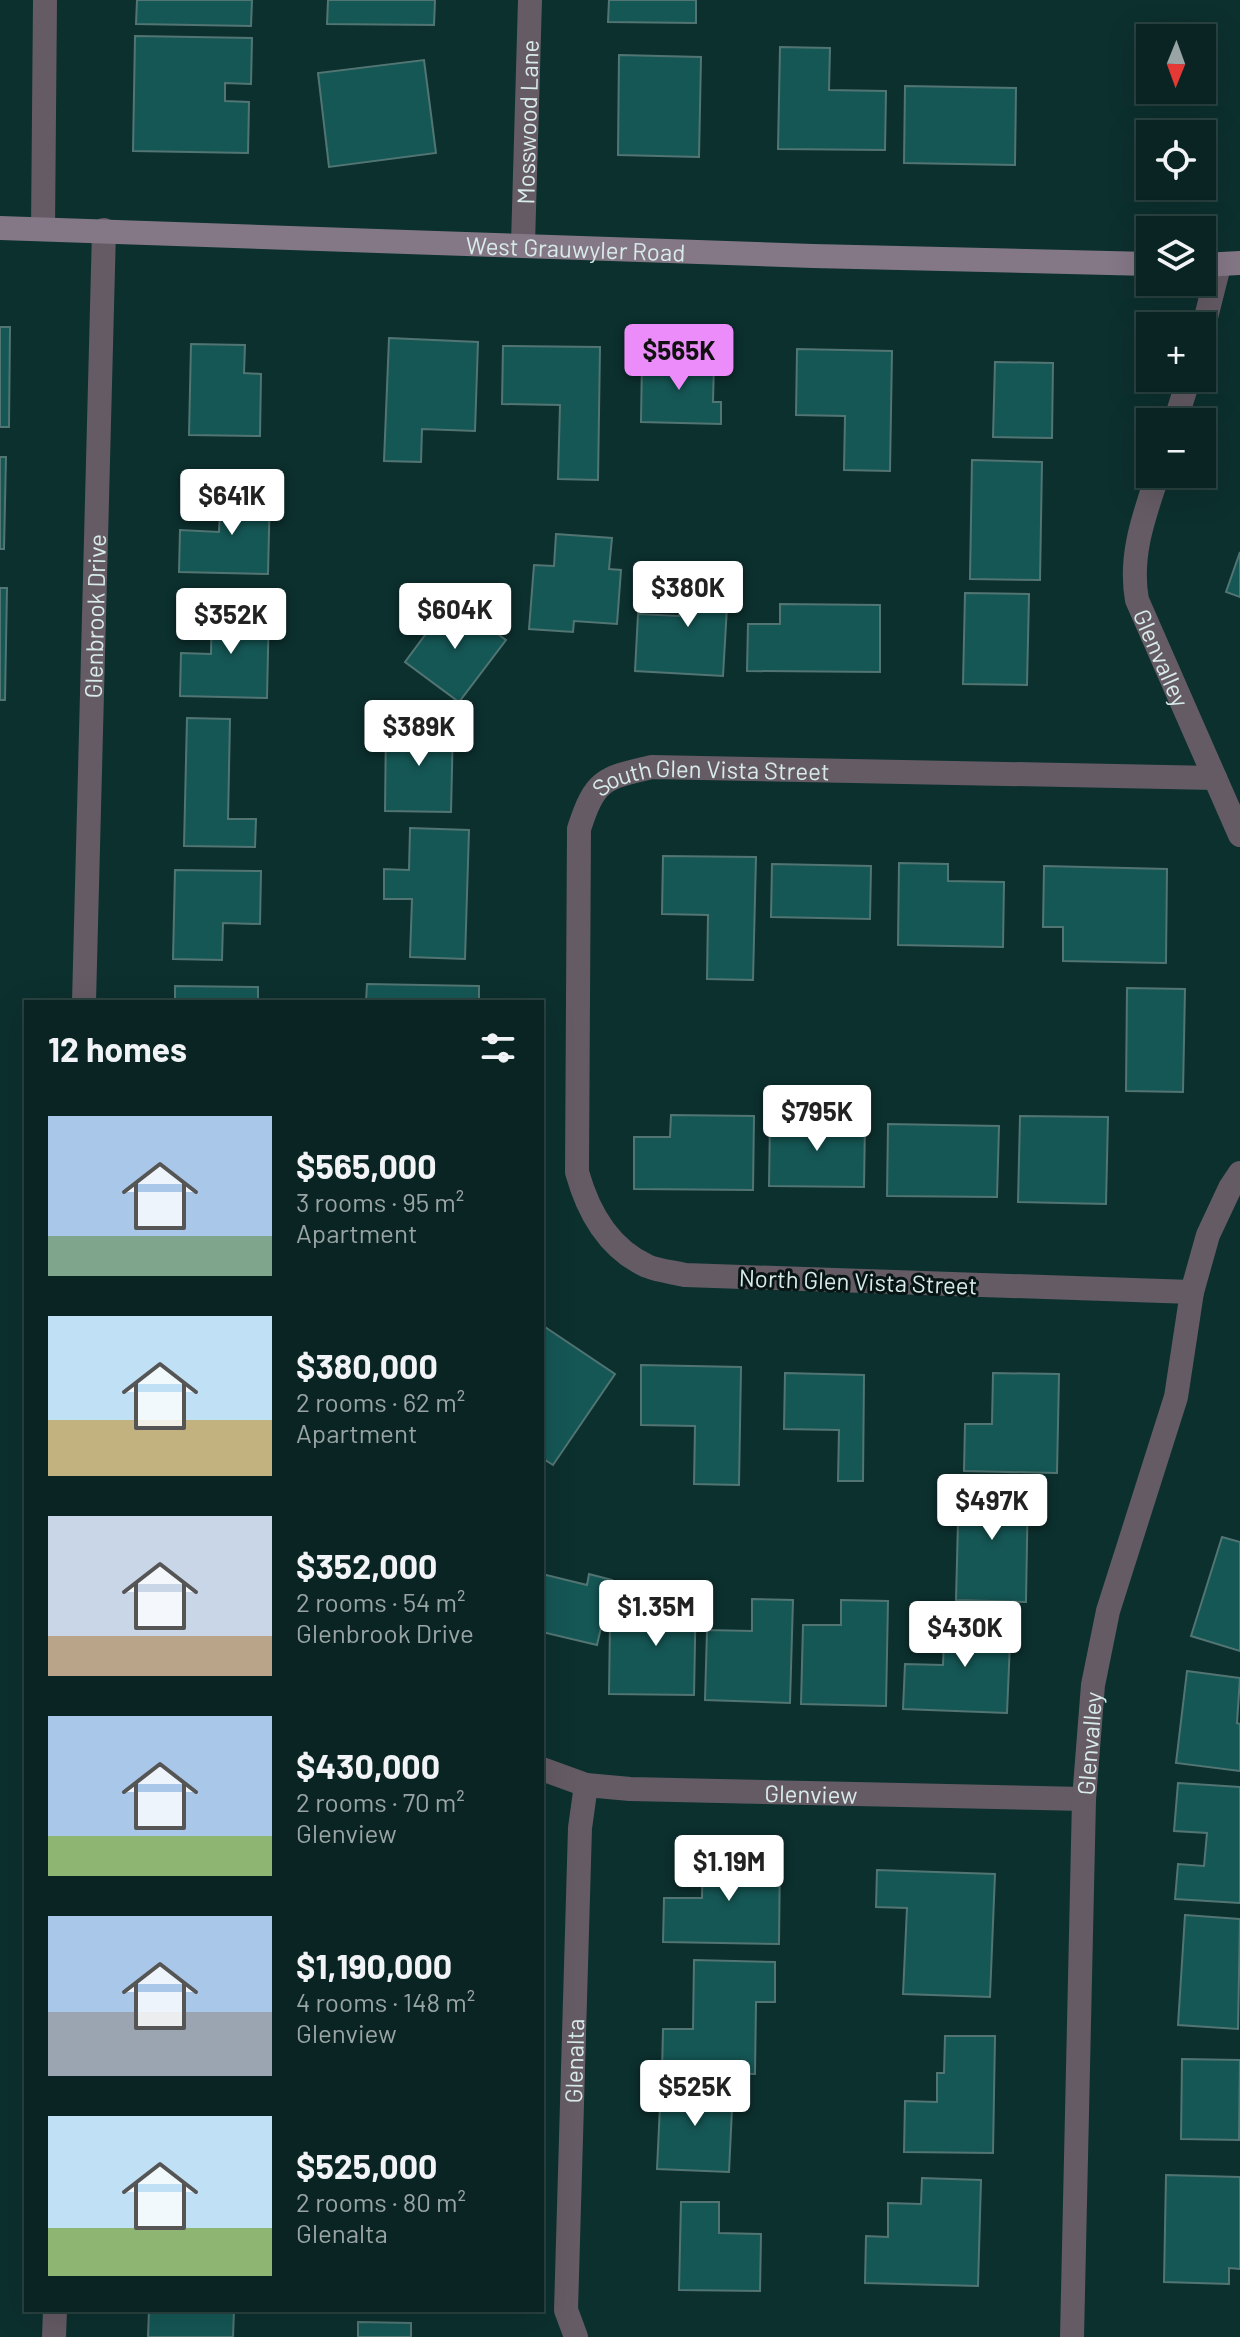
<!DOCTYPE html>
<meta charset="utf-8">
<style>
:root{--surface:#092422;--page:#17302f;--text:#f1f3f6;--muted:#99a4a5;--line:#294140;--accent:#ec8cfb}
body{margin:0;font-family:Barlow,sans-serif;background:var(--page);color:var(--text);height:100vh;display:flex;flex-direction:column;font-size:30px;white-space:nowrap}
*{box-sizing:border-box;margin:0}
p{font-size:26px;color:var(--muted)}
.icon{flex:none;width:44px;height:44px;fill:none;stroke:currentColor;stroke-width:2;stroke-linecap:round;stroke-linejoin:round}
.map{position:relative;flex:1;overflow:hidden}
.details{position:absolute;left:24px;top:1000px;width:520px;height:1312px;display:flex;flex-direction:column;background:var(--surface);border-radius:0px;box-shadow:0 8px 32px #0002,0 0 0 2px var(--line)}
.details>*{flex:none}
.needle{width:52px;rotate:181deg}
.controls{position:absolute;left:1136px;top:24px;display:grid;gap:16px}
.controls a{display:grid;place-items:center;width:80px;height:80px;border-radius:0px;background:var(--surface);box-shadow:0 8px 32px #0002,0 0 0 2px var(--line);font-size:40px}
.price{position:absolute;translate:-50% -68px;padding:0 18px;border-radius:8px;background:#fff;color:#222;font-size:26px;line-height:52px;filter:drop-shadow(0 2px 4px #0008)}
.price::after{content:'';position:absolute;left:50%;top:48px;width:24px;height:18px;margin-left:-12px;background:inherit;clip-path:polygon(0 0,100% 0,50% 100%)}
.price.current{background:var(--accent);color:#111}
ul{padding:0;list-style:none}
li{display:flex;align-items:center;gap:24px;height:200px;padding:0 24px}
li span{display:grid;place-items:center;flex:none;width:224px;height:160px;border-radius:0px;color:#555}
li>.icon{margin-inline-start:auto}
span .icon{width:96px;height:96px;fill:#fffc;stroke-width:1}
li b{font-size:34px}
h2{display:flex;justify-content:space-between;align-items:center;height:96px;padding:0 24px;font-size:34px}
.map>svg:first-child{display:block}
.building{fill:#155755;stroke:#527573;stroke-width:2}
.lines{fill:none;stroke-linecap:round;stroke-linejoin:round}
.street{stroke:#645b65;stroke-width:24}
.secondary{stroke:#847786;stroke-width:24}
.labels{text-anchor:middle;dominant-baseline:central;stroke-width:6;stroke-linejoin:round;paint-order:stroke}
.street-label{font-size:24px;fill:#d8ebe9;stroke:#071514}
</style>
<div class="map">
<svg width="1240" height="2337" viewBox="0 0 1240 2337">
<rect width="100%" height="100%" fill="#0c302e"/>
<path class="building" d="M137,0h115l-1,26 -115,-2z
M328,0h107l-1,25 -107,-1z
M609,0h87v23l-88,-1z
M135,36l117,2 -1,46 -26,-1v18l24,1 -1,51 -115,-2z
M780,47l50,1 -1,42 57,1 -1,59 -107,-1z
M619,55l82,2 -2,100 -81,-2z
M424,60l12,93 -107,14 -11,-94z
M905,86l111,2 -1,77 -111,-2z
M0,327h10l-1,100h-9z
M389,338l89,4 -3,89 -53,-2 -1,33 -37,-1z
M191,344l54,1 -1,28 17,1 -1,62 -71,-1z
M503,346l97,1 -2,133 -40,-1 2,-74 -58,-1z
M797,349l95,2 -2,120 -46,-1 1,-54 -49,-1z
M642,360l72,1 -1,41h8v22l-80,-2z
M995,362l58,1 -1,75 -59,-1z
M0,457h6l-2,92h-4z
M972,460l70,2 -2,118 -70,-1z
M221,488l49,1 -2,85 -89,-2 1,-42 39,2z
M556,534l56,4 -3,31 12,1 -4,54 -43,-3 -1,11 -44,-3 5,-64 20,1z
M1240,552v45l-14,-5z
M681,570l48,2 -6,104 -88,-5 3,-57 41,2z
M0,588h7l-2,112h-5z
M965,593l64,1 -2,91 -64,-1z
M451,600l55,40 -47,62 -54,-40z
M780,604l100,1v67l-133,-1 1,-47h32z
M212,605l57,1 -2,92 -87,-2 1,-43 30,1z
M187,718l43,1 -2,100h28l-1,28 -71,-1z
M386,724l67,1 -2,87 -66,-1z
M410,828l59,2 -4,129 -55,-2 2,-58h-28v-30l25,1z
M663,856l93,1 -3,123 -46,-1 1,-64 -46,-1z
M899,863l49,1v17l56,1 -1,65 -105,-2z
M772,864l99,2 -1,53 -99,-2z
M1044,866l123,3 -1,94 -103,-2v-34h-20z
M175,870l86,1 -1,53 -37,-1 -1,37 -49,-1z
M367,984l112,2v16h-113z
M175,986l83,1v15h-83z
M1127,988l58,1 -2,103 -57,-1z
M671,1115l83,1 -1,74 -119,-1v-52h36z
M1020,1116l88,1 -2,87 -88,-2z
M770,1119l95,2 -1,66 -95,-1z
M888,1124l111,2 -2,71 -110,-1z
M542,1325l73,49 -62,91 -11,-7z
M641,1365l100,2 -2,118 -45,-1 1,-58 -54,-1z
M785,1373l79,2 -1,106h-25l1,-51 -55,-1z
M993,1373l66,1 -2,99 -93,-2 1,-47h27z
M959,1483l69,1 -2,118 -70,-2z
M1222,1537l18,5v109l-49,-15z
M542,1574l45,11 2,-11 23,6 -15,65 -55,-13z
M657,1587h39l-2,108 -85,-1 1,-73h47z
M752,1599l41,1 -3,103 -85,-3 2,-70 45,1z
M841,1600l47,1 -2,105 -85,-2 2,-79h38z
M945,1616l66,3 -4,94 -104,-4 2,-45 38,1z
M1187,1671l53,7 -3,45 3,1v47l-64,-8z
M1178,1783l62,4v116l-65,-4 3,-35 26,2 3,-33 -33,-2z
M703,1852l77,2 -1,90 -116,-2 1,-44h38z
M877,1870l118,4 -5,123 -87,-3 4,-86 -31,-1z
M1185,1915l55,4 -2,110 -60,-4z
M694,1960l81,2v40h-19l-1,72 -93,-2 1,-43h30z
M945,2036h50l-2,117 -89,-1 1,-51 32,1v-29h7z
M1182,2059l58,1 -1,80 -58,-1z
M661,2085l72,3 -4,84 -72,-3z
M1166,2175l74,2v92l-11,-1v16l-65,-2z
M922,2178l59,2 -3,106 -113,-3 1,-47 22,1v-34l33,1z
M681,2202h38v31l42,1 -1,57 -81,-1z
M149,2310h85l-1,27h-85z
M358,2322l53,1v14h-53z"/>
<g class="lines">
<g class="street">
<path d="M43,229l2,-229"/>
<path id="s1" d="M523,244l7,-244"/>
<path d="M1202,333l17,-67"/>
<path d="M1175,422l14,-44"/>
<path id="s2" d="M1158,474c-14,42 -29,82 -21,126l103,235"/>
<path id="s3" d="M84,1002l20,-772"/>
<path id="s4" d="M1192,1292l-507,-17c-12,-3 -26,-4 -38,-9 -39,-18 -59,-54 -70,-94l2,-343c16,-50 25,-51 73,-62l563,11"/>
<path id="s5" d="M542,1769l44,16 44,4 454,10"/>
<path d="M54,2337l1,-27"/>
<path id="s6" d="M576,2337l-10,-27 14,-482 6,-43"/>
<path id="s7" d="M1072,2337l12,-538 9,-114 15,-74 68,-214 16,-105 16,-57 22,-47 10,-15"/>
</g>
<g class="secondary">
<path id="s8" d="M0,228l813,28 337,8"/>
<path d="M1202,265l38,-2"/>
</g>
</g>
<g class="labels">
<g class="street-label">
<text stroke="none"><textPath href="#s1" startOffset="122">Mosswood Lane</textPath></text>
<text stroke="none"><textPath href="#s8" startOffset="576">West Grauwyler Road</textPath></text>
<text stroke="none"><textPath href="#s3" startOffset="386">Glenbrook Drive</textPath></text>
<text stroke="none"><textPath href="#s2" startOffset="192">Glenvalley</textPath></text>
<text stroke="none"><textPath href="#s4" startOffset="1172">South Glen Vista Street</textPath></text>
<text transform="translate(858 1281) rotate(2)">North Glen Vista Street</text>
<text stroke="none"><textPath href="#s7" startOffset="594">Glenvalley</textPath></text>
<text stroke="none"><textPath href="#s5" startOffset="272">Glenview</textPath></text>
<text stroke="none"><textPath href="#s6" startOffset="278">Glenalta</textPath></text>
</g>
</g>
</svg>
<div class="controls">
<a><svg class="needle" viewBox="-14 -14 28 28"><path d="M0-13l5 13h-10z" fill="#e53935"/><path d="M0 13l5-13h-10z" fill="#99a4a5"/></svg></a>
<a><svg class="icon" aria-label="locate" viewBox="0 0 24 24"><circle cx="12" cy="12" r="6"/><path d="M12 2v4M12 18v4M2 12h4M18 12h4"/></svg></a>
<a><svg class="icon" aria-label="layers" viewBox="0 0 24 24"><path d="M12 4l9 5-9 5-9-5zM3 14l9 5 9-5"/></svg></a>
<a>+</a>
<a>−</a>
</div>
<b class="price current" style="left:679px;top:392px">$565K</b>
<b class="price" style="left:232px;top:537px">$641K</b>
<b class="price" style="left:688px;top:629px">$380K</b>
<b class="price" style="left:455px;top:651px">$604K</b>
<b class="price" style="left:231px;top:656px">$352K</b>
<b class="price" style="left:419px;top:768px">$389K</b>
<b class="price" style="left:817px;top:1153px">$795K</b>
<b class="price" style="left:992px;top:1542px">$497K</b>
<b class="price" style="left:656px;top:1648px">$1.35M</b>
<b class="price" style="left:965px;top:1669px">$430K</b>
<b class="price" style="left:729px;top:1903px">$1.19M</b>
<b class="price" style="left:695px;top:2128px">$525K</b>
<section class="details">
<h2>12 homes<svg class="icon" aria-label="filters" viewBox="0 0 24 24"><path d="M4 7h16M4 17h16"/><circle cx="9" cy="7" r="2"/><circle cx="15" cy="17" r="2"/></svg></h2>
<ul>
<li><span style="background:linear-gradient(#a9c7e8 75%,#7fa58c 0)"><svg class="icon" aria-label="home" viewBox="0 0 24 24"><path d="M3 11l9-7 9 7M6 9v11h12V9"/></svg></span><div><b>$565,000</b><p>3 rooms · 95 m²</p><p>Apartment</p></div></li>
<li><span style="background:linear-gradient(#bfe0f5 65%,#c2b280 0)"><svg class="icon" aria-label="home" viewBox="0 0 24 24"><path d="M3 11l9-7 9 7M6 9v11h12V9"/></svg></span><div><b>$380,000</b><p>2 rooms · 62 m²</p><p>Apartment</p></div></li>
<li><span style="background:linear-gradient(#c9d6e8 75%,#b9a48a 0)"><svg class="icon" aria-label="home" viewBox="0 0 24 24"><path d="M3 11l9-7 9 7M6 9v11h12V9"/></svg></span><div><b>$352,000</b><p>2 rooms · 54 m²</p><p>Glenbrook Drive</p></div></li>
<li><span style="background:linear-gradient(#a9c7e8 75%,#8fb573 0)"><svg class="icon" aria-label="home" viewBox="0 0 24 24"><path d="M3 11l9-7 9 7M6 9v11h12V9"/></svg></span><div><b>$430,000</b><p>2 rooms · 70 m²</p><p>Glenview</p></div></li>
<li><span style="background:linear-gradient(#a9c7e8 60%,#9aa5b1 0)"><svg class="icon" aria-label="home" viewBox="0 0 24 24"><path d="M3 11l9-7 9 7M6 9v11h12V9"/></svg></span><div><b>$1,190,000</b><p>4 rooms · 148 m²</p><p>Glenview</p></div></li>
<li><span style="background:linear-gradient(#bfe0f5 70%,#8fb573 0)"><svg class="icon" aria-label="home" viewBox="0 0 24 24"><path d="M3 11l9-7 9 7M6 9v11h12V9"/></svg></span><div><b>$525,000</b><p>2 rooms · 80 m²</p><p>Glenalta</p></div></li>
</ul>
</section>
</div>
